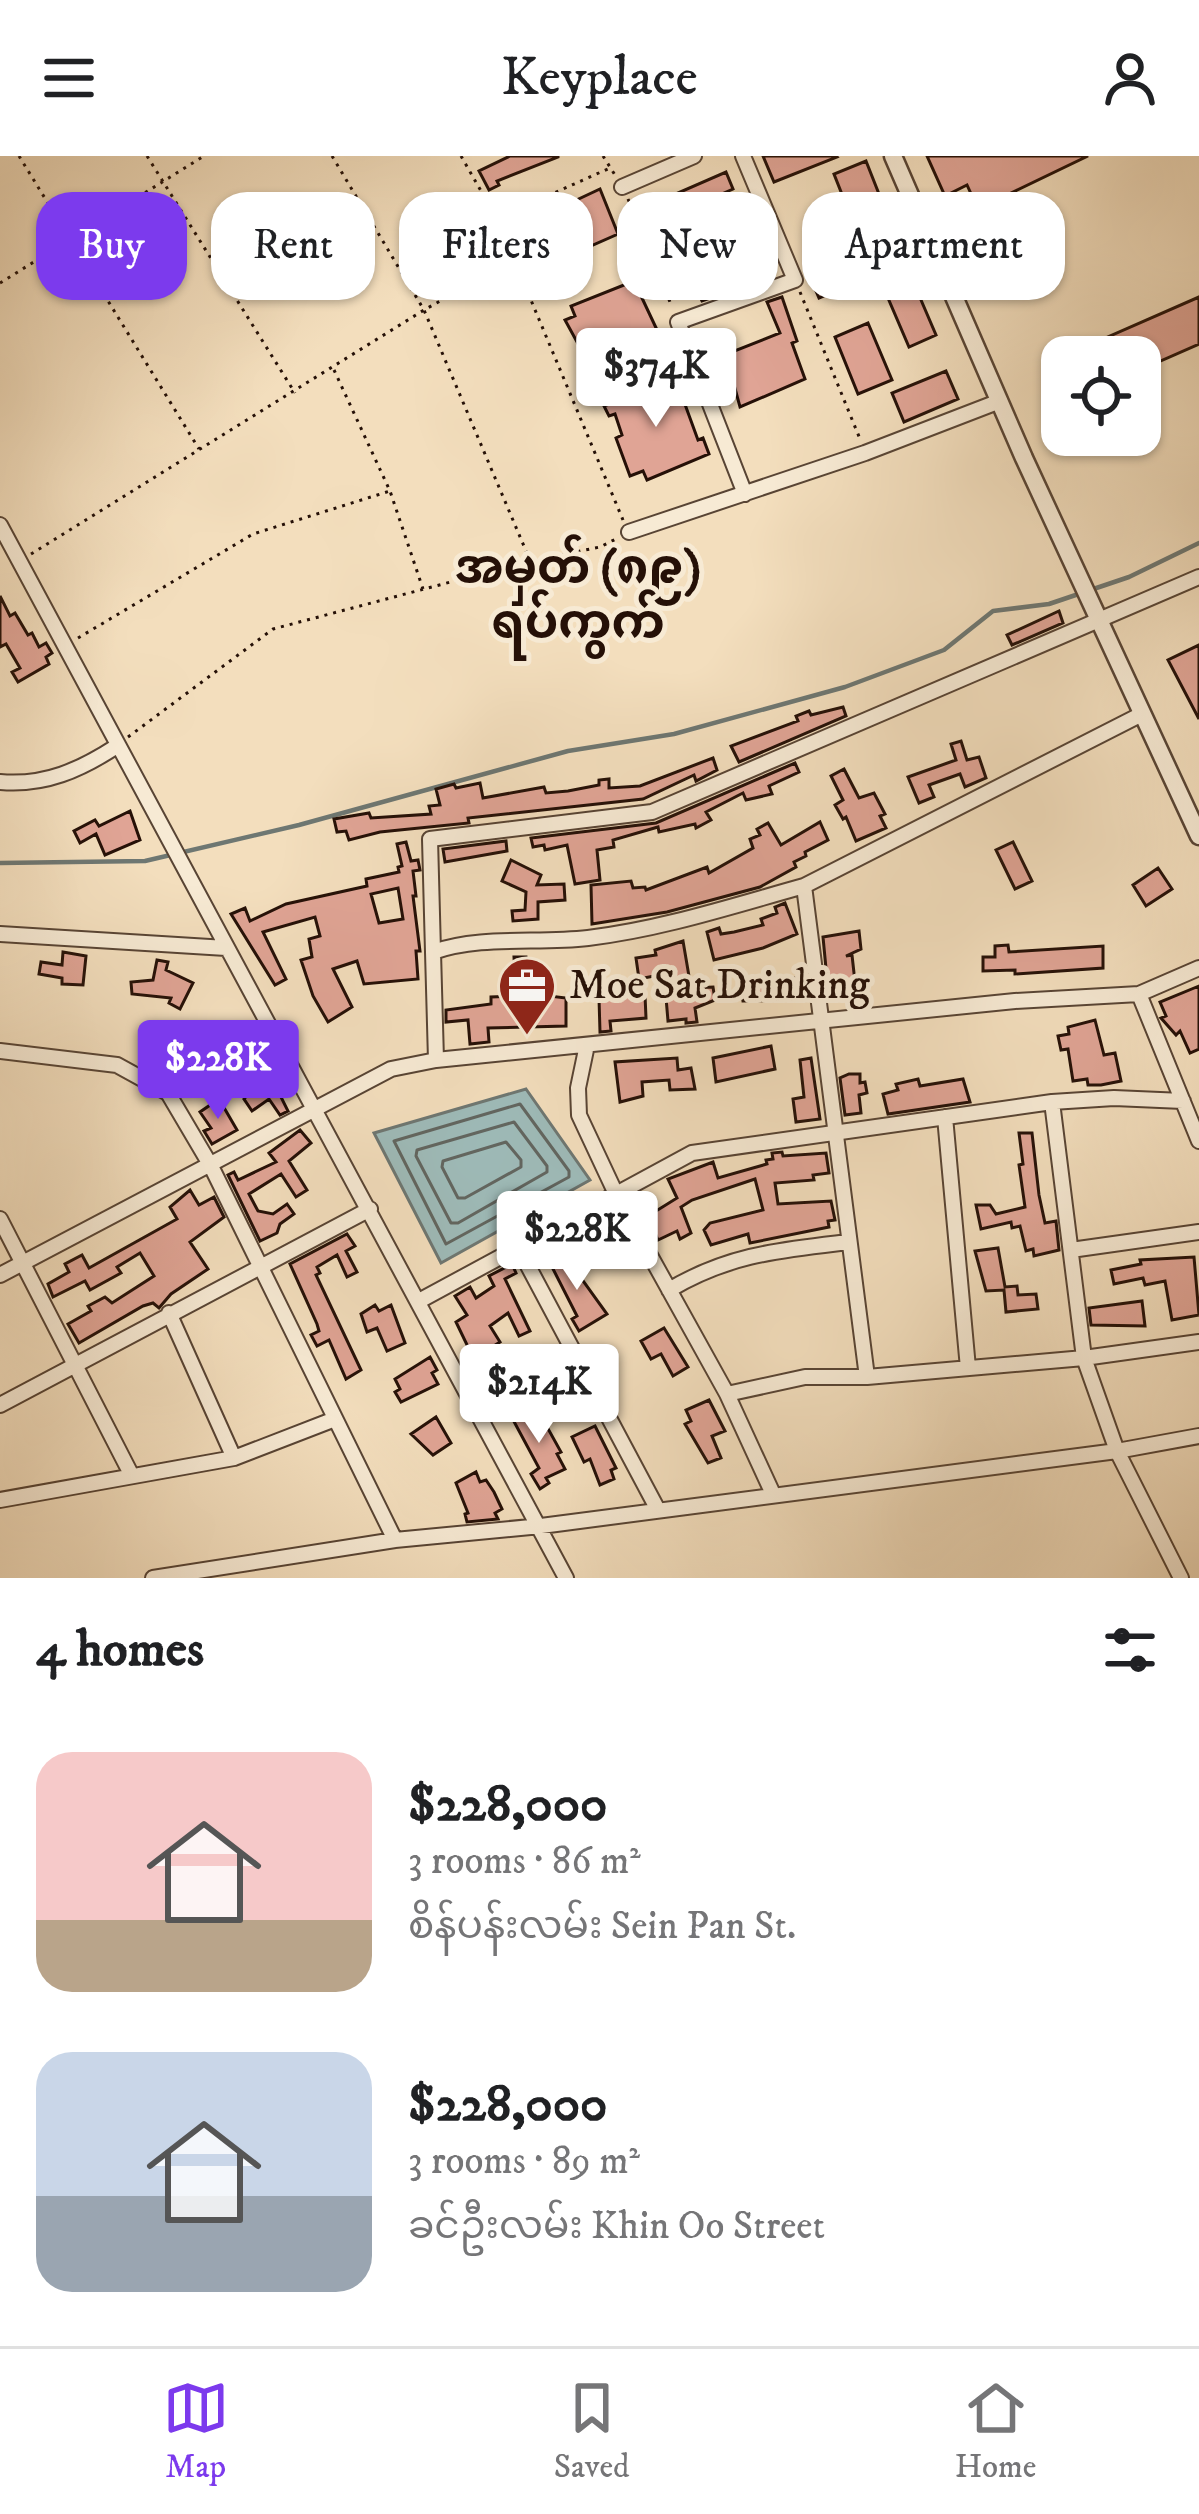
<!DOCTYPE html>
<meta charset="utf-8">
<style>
:root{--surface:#fff;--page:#f2f2f2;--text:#202124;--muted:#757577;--line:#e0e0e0;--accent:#7c3aed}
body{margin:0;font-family:"IM FELL DW Pica","Noto Sans Myanmar",serif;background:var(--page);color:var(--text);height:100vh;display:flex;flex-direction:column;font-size:45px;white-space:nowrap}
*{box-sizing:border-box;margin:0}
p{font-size:39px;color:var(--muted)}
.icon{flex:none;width:66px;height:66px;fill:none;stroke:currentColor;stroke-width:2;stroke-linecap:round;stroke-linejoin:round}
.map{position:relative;height:1422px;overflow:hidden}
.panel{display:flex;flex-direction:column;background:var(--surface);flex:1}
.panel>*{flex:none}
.banner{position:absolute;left:36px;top:36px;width:1128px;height:108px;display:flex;gap:24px}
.controls{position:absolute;left:1041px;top:180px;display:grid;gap:24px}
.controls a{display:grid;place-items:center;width:120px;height:120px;border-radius:24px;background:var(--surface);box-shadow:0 3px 9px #0004;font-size:60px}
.price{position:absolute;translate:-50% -102px;padding:0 27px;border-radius:12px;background:#fff;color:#222;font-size:39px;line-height:78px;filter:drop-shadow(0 3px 6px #0008)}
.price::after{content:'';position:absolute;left:50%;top:72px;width:36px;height:27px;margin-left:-18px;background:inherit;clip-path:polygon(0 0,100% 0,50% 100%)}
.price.active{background:var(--accent);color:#fff}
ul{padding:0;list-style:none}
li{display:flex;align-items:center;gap:36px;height:300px;padding:0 36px}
li span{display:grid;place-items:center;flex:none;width:336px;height:240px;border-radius:36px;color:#555}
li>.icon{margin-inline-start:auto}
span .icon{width:144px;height:144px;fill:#fffc;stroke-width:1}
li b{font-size:51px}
h2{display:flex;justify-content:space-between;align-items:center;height:144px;padding:0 36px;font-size:51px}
.chip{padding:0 42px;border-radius:36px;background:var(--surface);box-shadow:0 3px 9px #0004;font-size:42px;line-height:108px}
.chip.active{background:var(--accent);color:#fff}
header{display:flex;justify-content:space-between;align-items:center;height:156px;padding:0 36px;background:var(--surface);font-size:54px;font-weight:600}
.tab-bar{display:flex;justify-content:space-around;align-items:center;height:168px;border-top:3px solid var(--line);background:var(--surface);font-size:33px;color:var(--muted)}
.tab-bar a{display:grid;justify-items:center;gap:6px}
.tab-bar .active{color:var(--accent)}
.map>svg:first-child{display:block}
.water{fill:#9ebbb9;stroke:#6e7772;stroke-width:3}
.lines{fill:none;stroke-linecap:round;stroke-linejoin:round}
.shore{stroke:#626660;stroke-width:3}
.stream{stroke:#6e7772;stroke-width:4.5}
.building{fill:#e0a495;stroke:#251007;stroke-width:3;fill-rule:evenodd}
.minor-casing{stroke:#584434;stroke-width:18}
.tertiary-casing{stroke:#584434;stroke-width:21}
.path{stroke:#251007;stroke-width:3;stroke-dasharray:3 6;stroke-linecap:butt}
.minor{stroke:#f7ead4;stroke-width:14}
.tertiary{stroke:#f7ead4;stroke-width:16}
.labels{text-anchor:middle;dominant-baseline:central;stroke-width:10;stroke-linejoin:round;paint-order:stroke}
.poi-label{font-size:42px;fill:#251007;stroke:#f7ead4;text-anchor:start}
.quarter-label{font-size:48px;font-weight:bold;fill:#251007;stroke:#f7ead4}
</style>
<header><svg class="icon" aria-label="menu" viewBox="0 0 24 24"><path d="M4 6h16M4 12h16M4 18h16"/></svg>Keyplace<svg class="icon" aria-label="person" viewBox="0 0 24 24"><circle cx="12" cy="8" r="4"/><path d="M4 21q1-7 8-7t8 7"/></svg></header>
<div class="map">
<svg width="1199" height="1422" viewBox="0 0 1199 1422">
<rect width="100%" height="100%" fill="#f3debd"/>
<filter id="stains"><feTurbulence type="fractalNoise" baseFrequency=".00167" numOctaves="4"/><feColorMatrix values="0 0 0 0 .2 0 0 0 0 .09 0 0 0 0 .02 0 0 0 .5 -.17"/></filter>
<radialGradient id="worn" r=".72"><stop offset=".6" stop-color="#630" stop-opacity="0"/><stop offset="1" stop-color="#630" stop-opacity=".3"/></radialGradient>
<path class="water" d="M526,933l64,91 -149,83 -67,-130z"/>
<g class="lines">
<path class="shore" d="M520,948l49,67v6l-123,67 -52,-103z
M514,966l33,44v6l-89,51h-7l-35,-67 1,-6z
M506,986l15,18v7l-56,31h-7l-16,-31 1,-6z"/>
<path class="stream" d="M0,707l145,-2 154,-36 269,-74 106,-17 171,-47 99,-37 49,-39 56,-7 80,-27 70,-34"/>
</g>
<path class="building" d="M510,0h48v1l-61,24 2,4 -10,5 -10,-19z
M763,0h73l1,1 -63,25z
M927,0h161l-110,53 -11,-24 -22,11z
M866,5l24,61 -32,13 -24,-61z
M726,16l7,17 -64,28 -4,-9 -23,4 -1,-3z
M600,33l18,45 -68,30 -16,-44z
M751,85l17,37 -66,23 -16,-33z
M868,91l11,26 -60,25 -11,-26z
M912,123l24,56 -27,12 -24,-56z
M634,125l24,51 -5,3 9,25 -62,23 -12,-35 -6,3 -17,-31 10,-4 -4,-10z
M782,141l15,44 -5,2 13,36 -65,28 -10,-37 -5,2 -6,-15 61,-24 -13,-31z
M1199,141v47l-59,26v-13h-78z
M868,167l24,57 -34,14 -23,-57z
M946,215l12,28 -54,23 -12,-29z
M675,221l23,63 5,-2 6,16 -62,26 -4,-9 -13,5 -14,-38 6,-3 -7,-21 -6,2 -5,-10z
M0,440l10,20 5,-3 13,22 4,-2 7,14 7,-4 6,10 -6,4 3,7 -31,18 -6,-10 8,-4 -14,-24 -6,3z
M1059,455l4,12 -51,22 -5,-10z
M1199,489v74l-31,-59z
M843,551l3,9 -107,46 -8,-16 67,-25 -2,-5 13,-5 2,4z
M961,585l6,19 12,-3 7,21 -21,9 -5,-13 -31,11 5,12 -15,6 -11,-26 48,-17 -5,-16z
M713,602l4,12 -21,11 -2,-6 -51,24 -175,19 1,5 -89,9 -31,8 -3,-9 -9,1 -3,-13 35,-6 2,5 60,-4 -2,-8 11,-1 -4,-16 18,-5 2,4 24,-5 3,15 61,-11 2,6 22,-2 31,-6v-5l10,-1v9l31,-2z
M795,607l4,9 -30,14 3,8 -26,6 -3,-7 -37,19 5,8 -15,8 -1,-4 -36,8 -1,-5 -45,13 1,7 -17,3 3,30 -25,4 -8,-39 -22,5 -1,-5 -11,2 -2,-9 125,-15z
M844,613l15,29 15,-5 11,21 -5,2 6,12 -30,13 -10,-24 -3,2 -8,-14 8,-5 -12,-24z
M130,655l10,29 -35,15 -9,-21 -16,9 -6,-12 21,-11 4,6z
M820,666l8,18 -23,12 1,4 -12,6 2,5 -36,20 -93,25 -75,12 -1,-39 40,-4 2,7 12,-1 1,3 61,-23 2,6 44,-25 -3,-9 10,-4 -3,-6 11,-6 13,22z
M506,685l1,10 -62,11 -2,-13z
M406,686l5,19 7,-1 2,10 -7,1 3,25h-3l7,55h-4l2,28 -54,5 -7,-23 -24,8 19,38 -24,15 -15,-26 -12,-36 11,-3 -3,-18 11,-3 -5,-19 -52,15 23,47 -11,6 -44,-71 14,-6 5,13 36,-17 81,-18 -1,-7 33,-7 -1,-5 4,-1 -5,-22zM398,732l5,31 -24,4 -8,-29z
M1013,686l19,39 -17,8 -19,-39z
M511,704l30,15 -4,10 27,-1 1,16 -27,2v17l-25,2 -1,-10 13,-1 1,-18 -24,-11z
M1158,712l14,21 -26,17 -13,-21z
M785,747l12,31 -34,14 -49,12 -7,-28 12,-4 2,6 13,-2 29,-7 -2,-6 16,-6 -2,-6z
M859,775l2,18 -15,7 6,-1 3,27 -23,3v-6h-5l-4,-42z
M683,785l8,47 22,-1 2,13 -20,8 2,14 -11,1v-4l-18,2 -4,-47 -25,5 -3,-21 20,-3 -1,-5z
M1008,789l1,7 94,-6v22l-88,6v-4l-32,1v-14h12v-11z
M63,796l23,4 -3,29 -21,-1v-6l-23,-4 2,-12 21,3z
M514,801h12l1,14 15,1 -1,23 25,3v28l-78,2 1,14 -19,2 -2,-24 -22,2v-12l45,-6v-7l25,-1z
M157,804l11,2 -2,8 27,13 -13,26 -11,-6 2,-5 -39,-4 -1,-12 22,-2z
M802,821l-2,23 -57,1 -2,-21 12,-1 1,8 36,-5 -1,-3z
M1199,830v63l-9,4 -10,-22 -4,4 -15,-17 5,-2 -6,-14z
M645,839l1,23 -36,3 1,10 -11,1 -1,-34z
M1095,864l9,35 11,-2 6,28 -20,4h-13l-1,-6 -14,2 -5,-32 -7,1 -3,-14 11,-2 -1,-7z
M771,890l4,23 -59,13 -3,-24z
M677,902l1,12 13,-2 4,21 -25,1 -1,-10 -27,2 1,14 -23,6 -5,-40z
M811,902l9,61 -24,3 -3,-23 11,-2 -4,-37z
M849,918h11v9l5,-1 2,11 -8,2 2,18 -16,2 -5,-37z
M264,920l3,4 4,-3 17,34 -8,4 -11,-16 -17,12 -8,-12z
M918,923l2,7 43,-7 7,23 -82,12 -5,-20 15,-4 -2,-6z
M219,943l18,31 -25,14 -8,-13 7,-3 -11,-16z
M300,974l11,13 -22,18 18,29 -11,7 -15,-23 -32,20 9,17 15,3 14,-10 7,10 -14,10 -3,9 -17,8 -32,-66 6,-3 4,8 38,-18 -7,-9z
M1019,977h13l7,62 6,28 11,-2 3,29 -25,6 -1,-7 -7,2 -6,-25 -8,2 -1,-6 -30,7 -5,-24h14l6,9 29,-7 -6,-42 4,-1z
M782,996l1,4 43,-3 3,20 -16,2 1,5 -39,3 3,21 53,-3 4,19 -7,1 1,6 -79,16 -2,-9 -37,11 -7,-15 6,-7 53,-13 -8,-31 -63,21 -11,7 10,26 -11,6 -3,-8 -19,9 -10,-24 29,-18 -9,-19 45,-17 5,16 49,-14 -1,-4 7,-1 -1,-6z
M190,1034l9,15 15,-8 10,20 -34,25 18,27 -37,25 -12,14 -6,-5 -10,3 -64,37 -11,-19 23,-13 -3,-5 17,-9 7,6 42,-27 -14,-23 -23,14 4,6 -31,17 -5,-9 -32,16 -5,-13 21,-12 -4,-8 17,-9 7,13 88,-49 -7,-12z
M347,1078l8,12 -9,5 11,21 -10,5 -10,-22 -20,12 3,6 -4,2 45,95 -15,9 -17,-39 -12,6 -6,-11 8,-4 -2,-7 -27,-60z
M998,1092l7,39 12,-1 1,9 18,-1 2,15 -32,3 -2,-22 -18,1 -11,-40z
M563,1097l44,61 -28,17 -7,-12 5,-3 -28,-55z
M1194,1101l5,58 -27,5 -7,-39 -20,4 -2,-7 -29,6 -3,-14 30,-6 -1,-4z
M512,1108l4,9 -11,6 25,52 -11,5 -11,-23 -18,13 10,16 -11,7 8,13 -5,3 11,18 -18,11 -8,-13 6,-3 -27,-56 11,-7 -12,-19 15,-9 6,11 18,-12 -5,-10z
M1142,1145l3,25 -54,-1 -2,-17z
M375,1149l4,6 12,-6 14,38 -18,8 -10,-23 -10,4 -6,-18z
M664,1172l24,39 -15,9 -12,-22 -10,5 -10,-18z
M551,1200l14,18 -4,2 15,33 -11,5 -16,-30 -6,3 -10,-20z
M430,1201l7,13 -5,3 6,11 -37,18 -6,-10 5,-3 -5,-10z
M709,1244l16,31 -13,5 9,22 -13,5 -23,-39 6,-3 -5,-11z
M532,1251l4,12 5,-3 20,36 -4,2 8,15 -19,9 3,5 -9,6 -9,-15 8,-6 -28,-52z
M436,1261l15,26 -18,12 -22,-21z
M595,1270l21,42 -5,2 3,9 -14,6 -10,-26 -6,3 -12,-25z
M476,1316l4,10 6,-2 8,12 8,17 -7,4 3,6 -31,3 -2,-8 3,-1 -12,-30z"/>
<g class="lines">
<g class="minor-casing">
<path id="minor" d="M743,0l52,124 -117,42 67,172
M622,31l72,-31
M0,369l566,1053
M629,376l236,-79 135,-52
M0,626c45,4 80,-12 117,-36
M0,778l226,14
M433,796l-3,-113 222,-27 547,-235
M1139,838l60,147
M587,889l-9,43 1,27 37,79 111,200 46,100
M0,895l117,14 51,28 43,73 184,374
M436,904l-3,-108c48,-17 104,-8 155,-14 74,-9 144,-32 216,-52
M1052,946l32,256 33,93 64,127
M945,961l23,251
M0,1063l131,255
M518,1091l140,263
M1071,1094l128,-18
M0,1119l391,-206 45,-9 579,-59 124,-7 60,-26
M669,1134c60,-36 112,-40 180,-48
M419,1145l273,-148 360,-51 62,-4 69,3
M169,1157l65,145
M867,1221l-63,-491 338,-172
M727,1238l78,-17h62l217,-19 115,-16
M0,1249l370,-196
M0,1344l234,-42 101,-39
M153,1422l242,-38 146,-14 576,-75 82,-15"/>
</g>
<g class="tertiary-casing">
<path id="tertiary" d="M893,0l131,302 175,378"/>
</g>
<path class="path" d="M19,0l180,293
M147,0l148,237
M332,0l92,154 105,248
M461,0l36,63 126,301
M603,0l12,19
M628,43l44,108
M498,62l112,-50
M0,127l204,-127
M800,136l60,147
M334,214l56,121 33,98
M31,398l393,-244 90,-50
M78,482l175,-104 137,-43
M128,581l145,-108 257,-68 70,-14 16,-8"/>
<use href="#minor" class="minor"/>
<use href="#tertiary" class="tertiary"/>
</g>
<defs>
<g id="office-pin" transform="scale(3)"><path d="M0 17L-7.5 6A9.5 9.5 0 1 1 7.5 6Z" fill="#8f2418" stroke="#f7ead4"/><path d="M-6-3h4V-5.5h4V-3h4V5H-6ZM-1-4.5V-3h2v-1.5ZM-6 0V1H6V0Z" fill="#fff"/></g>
</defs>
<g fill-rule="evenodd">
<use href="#office-pin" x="527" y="830"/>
</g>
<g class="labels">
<g class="poi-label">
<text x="569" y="830">Moe Sat Drinking</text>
</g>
<g class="quarter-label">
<text x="578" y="413">အမှတ် (၈၉)<tspan x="578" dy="55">ရပ်ကွက်</tspan></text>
</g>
</g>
<rect width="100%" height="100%" filter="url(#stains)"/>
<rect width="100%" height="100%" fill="url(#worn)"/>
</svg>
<div class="controls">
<a><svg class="icon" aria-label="locate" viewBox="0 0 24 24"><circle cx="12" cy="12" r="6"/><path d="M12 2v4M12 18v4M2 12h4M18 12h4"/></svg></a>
</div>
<b class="price" style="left:656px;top:274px">$374K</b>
<b class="price active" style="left:218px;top:966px">$228K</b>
<b class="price" style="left:577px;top:1137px">$228K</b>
<b class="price" style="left:539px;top:1290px">$214K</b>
<div class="banner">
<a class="chip active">Buy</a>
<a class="chip">Rent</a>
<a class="chip">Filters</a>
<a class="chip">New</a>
<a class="chip">Apartment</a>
</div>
</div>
<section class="panel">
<h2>4 homes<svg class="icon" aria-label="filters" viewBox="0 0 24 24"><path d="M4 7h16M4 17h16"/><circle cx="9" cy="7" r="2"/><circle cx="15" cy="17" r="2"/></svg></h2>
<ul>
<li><span style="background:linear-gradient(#f6c9c9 70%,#b9a48a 0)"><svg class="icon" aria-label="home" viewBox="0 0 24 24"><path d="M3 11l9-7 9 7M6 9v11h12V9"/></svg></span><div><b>$228,000</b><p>3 rooms · 86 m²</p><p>စိန်ပန်းလမ်း Sein Pan St.</p></div></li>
<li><span style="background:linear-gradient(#c9d6e8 60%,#9aa5b1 0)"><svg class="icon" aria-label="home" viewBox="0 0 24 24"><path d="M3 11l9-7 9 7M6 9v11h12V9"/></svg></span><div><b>$228,000</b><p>3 rooms · 89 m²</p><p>ခင်ဦးလမ်း Khin Oo Street</p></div></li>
</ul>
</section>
<nav class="tab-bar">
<a class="active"><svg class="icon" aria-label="map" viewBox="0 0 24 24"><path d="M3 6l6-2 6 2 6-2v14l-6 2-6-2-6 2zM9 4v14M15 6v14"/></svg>Map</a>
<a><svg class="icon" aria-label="saved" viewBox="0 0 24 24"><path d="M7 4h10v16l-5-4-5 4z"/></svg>Saved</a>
<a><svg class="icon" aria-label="home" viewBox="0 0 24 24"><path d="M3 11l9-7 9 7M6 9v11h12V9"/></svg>Home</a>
</nav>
